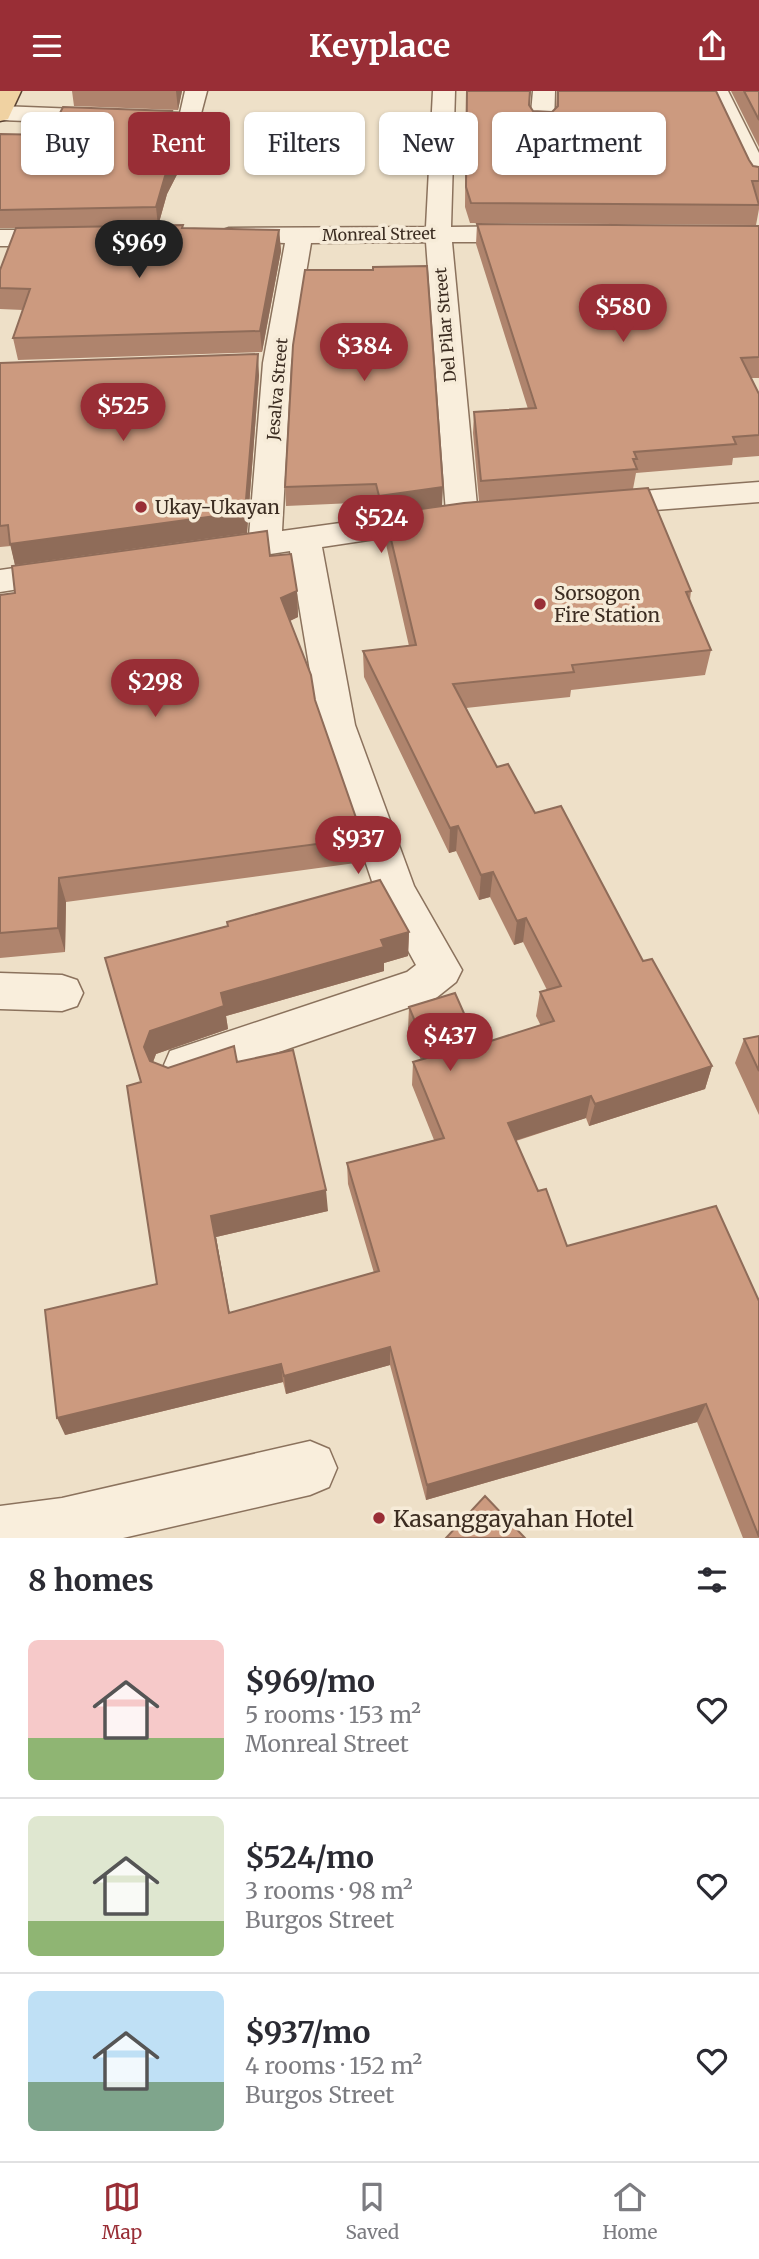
<!DOCTYPE html>
<meta charset="utf-8">
<style>
:root{--surface:#fff;--page:#f7f7f7;--text:#2b2b33;--muted:#7c7c81;--line:#e1e1e2;--accent:#992e36}
body{margin:0;font-family:Merriweather,serif;background:var(--page);color:var(--text);height:100vh;display:flex;flex-direction:column;font-size:26px;white-space:nowrap}
*{box-sizing:border-box;margin:0}
p{font-size:23px;color:var(--muted)}
.icon{flex:none;width:38px;height:38px;fill:none;stroke:currentColor;stroke-width:2;stroke-linecap:round;stroke-linejoin:round}
.map{position:relative;height:1447px;overflow:hidden}
.panel{display:flex;flex-direction:column;background:var(--surface);flex:1}
.panel>*{flex:none}
.hud{position:absolute;left:21px;top:21px;width:718px;height:63px;display:flex;gap:14px}
.price{position:absolute;translate:-50% -60px;padding:0 16px;border-radius:24px;background:var(--accent);color:#fff;font-size:23px;line-height:46px;filter:drop-shadow(0 2px 4px #0008)}
.price::after{content:'';position:absolute;left:50%;top:42px;width:21px;height:16px;margin-left:-10px;background:inherit;clip-path:polygon(0 0,100% 0,50% 100%)}
.price.active{background:#222;color:#fff}
ul{padding:0;list-style:none}
li{display:flex;align-items:center;gap:21px;height:175px;padding:0 28px}
li+li{border-top:2px solid var(--line)}
li span{display:grid;place-items:center;flex:none;width:196px;height:140px;border-radius:10px;color:#555}
li>.icon{margin-inline-start:auto}
span .icon{width:84px;height:84px;fill:#fffc;stroke-width:1}
li b{font-size:30px}
h2{display:flex;justify-content:space-between;align-items:center;height:84px;padding:0 28px;font-size:30px}
.tag{padding:0 24px;border-radius:10px;background:var(--surface);box-shadow:0 2px 5px #0004;font-size:24px;line-height:63px}
.tag.active{background:var(--accent);color:#fff}
header{display:flex;justify-content:space-between;align-items:center;height:91px;padding:0 28px;background:var(--accent);color:#fff;font-size:32px;font-weight:700}
.dock{display:flex;justify-content:space-around;align-items:center;height:98px;border-top:2px solid var(--line);background:var(--surface);font-size:19px;color:var(--muted)}
.dock a{display:grid;justify-items:center;gap:4px}
.dock .active{color:var(--accent)}
.map>svg:first-child{display:block}
.lines{fill:none;stroke-linecap:round;stroke-linejoin:round}
.minor-casing{stroke:#8b725d;stroke-width:3}
.major-casing{stroke:#594131;stroke-width:3}
.minor{fill:#f9eedc;fill-rule:evenodd}
.major{fill:#f0d2a2;fill-rule:evenodd}
.wall{fill:#af846d}
.shaded-wall{fill:#8f6c59}
.building{fill:#cc9a7f;stroke:#8f6c59;stroke-width:2}
.poi-dot{fill:#992e36;stroke:#f6ebd8;stroke-width:2.5}
.labels{text-anchor:middle;dominant-baseline:central;stroke-width:7;stroke-linejoin:round;paint-order:stroke}
.far-street-label{font-size:16px;fill:#3b2c21;stroke:#f6ebd8}
.poi-label{font-size:19px;fill:#3b2c21;stroke:#f6ebd8;text-anchor:start}
.near-poi-label{font-size:23px;fill:#3b2c21;stroke:#f6ebd8;text-anchor:start}
</style>
<header><svg class="icon" aria-label="menu" viewBox="0 0 24 24"><path d="M4 6h16M4 12h16M4 18h16"/></svg>Keyplace<svg class="icon" aria-label="share" viewBox="0 0 24 24"><path d="M12 15V3M7 8l5-5 5 5M5 13v7h14v-7"/></svg></header>
<div class="map">
<svg width="759" height="1447" viewBox="0 0 759 1447">
<rect width="100%" height="100%" fill="#eee0c8"/>
<g class="lines">
<g class="minor-casing">
<path id="minor" d="M185,0h22l-9,34 -8,2 -190,-7v-14l180,7z
M433,0h22l-4,136 78,-1 9,3 4,5 -4,5 -9,3h-77l26,274 -5,7 -11,3 -12,-4 -4,5 -11,3 -113,17 33,178 59,161 48,84 -6,12 -20,16 -250,86 -16,-5 -6,-14 6,-14 237,-79 9,-7 -41,-75 -56,-165 -29,-174 -73,11 -12,-4 -4,-7 4,-7 44,-8 14,-173 22,-120 -65,-2 -4,-5 4,-5 9,-3 197,-1zM426,151l20,271 -11,-3 -153,21 9,-168 20,-120z
M533,0h22l-1,33 -4,5h-16l-4,-5z
M706,0h22l31,62v32l-9,-2 -3,-5z
M0,139h64l9,3 4,5 -4,5 -9,3h-64z
M759,391v20l-156,12 -11,-3 -5,-7 5,-7 11,-3z
M64,470l12,3 5,8 -5,8 -76,12v-22z
M0,882l62,2 15,5 6,13 -6,13 -15,5 -62,-2z
M310,1350l19,8 8,19 -8,19 -19,8 -187,43h-123v-32l62,-8z"/>
</g>
<g class="major-casing">
<path id="major" d="M0,0h21l-13,28 -8,2z"/>
</g>
<use href="#minor" class="minor"/>
<use href="#major" class="major"/>
</g>
<path class="wall" d="M72,0h110l-4,19 -104,-4z
M466,0h65l-2,14 4,6 19,1 4,-4 1,-17h159l33,69 4,6 6,1v42l-3,16 -286,-2 -5,-16z
M731,0h28v56z
M172,20l2,18 -4,11 13,1 2,18 -18,35 -9,32 25,2 96,2 2,21 -19,101 -244,8 -5,-22 10,-28 -23,-1v-39l16,-42h-16v-94l49,1z
M477,133l282,2v152h-8l8,16v62l-26,2 -1,7 -96,8 -3,16 58,102 -1,9 21,50 -6,25 -134,15 -1,7 -104,11 31,59 38,46 108,148 69,105 -7,23 -116,37 -3,-8 -70,23 22,50 29,55 149,-40 43,332h-16l-46,-116 -271,78 -36,-135 -104,29 -3,-12 -218,53 92,-151 -16,-201 -36,-125 122,-31v-5l182,10 -1,24 -24,7v8l-158,45 2,13 -72,25 -3,8 15,6 69,-6 91,149 -112,26 13,76 145,-40 -26,-89 -1,-21 87,-23 -22,-55 1,-23 8,-2 -13,-30 1,-23 69,38 63,-19 -5,-10 4,-24 7,-2 -24,-48 -9,3 -24,-48 -11,3 -23,-49 -7,2 -85,-176 -1,-26 46,-5 -24,-106v-26l-6,1 -3,-13 -90,4 -1,-19 8,-142 149,161 37,-5 -6,-68 1,-21 54,-3 -52,-165z
M0,272l259,12 -12,158 -232,32 -4,-19 -11,1z
M270,465l27,35 1,26 -8,4 25,79 48,138v24l-297,40 -1,50 -65,6v-363z
M759,945v79l-24,-52 9,-24z"/>
<path class="shaded-wall" d="M176,0h6l-4,19z
M172,20l2,18 -11,28 -2,-18z
M183,50l2,18 -18,35 -9,32 -2,-19 9,-31z
M279,139l2,21 -19,101 -2,-21z
M258,263l1,21 -12,158 -232,32 -5,-21z
M443,396l-1,19 -63,9v-19z
M297,500l1,26 -15,7 -2,-26z
M458,735l-2,25 -7,2 1,-25z
M493,781l-3,25 -11,3 2,-25z
M59,787l7,24 -1,50 -7,-24z
M526,827l-3,24 -9,3 3,-24z
M409,841l-1,24 -24,7v8l-158,45 2,13 -72,25 -6,16 -6,-23 6,-16 71,-38 160,-53z
M712,975l-7,23 -116,37 6,-22z
M591,1005l-5,22 -82,26 4,-21z
M326,1099l2,21 -112,26 17,95 -22,-116z
M390,1256v18l-104,29 -2,-18z
M281,1273l2,18 -218,53 -8,-17z
M706,1313l-9,18 -271,78 1,-15z"/>
<path class="building" d="M467,0h63l-1,14 4,6 19,1 6,-6v-15h158l33,69 4,6 6,1v14h-7l7,24 -288,-2 -5,-16z
M744,0h15v29z
M63,16l109,4 -11,28 22,2 -18,35 -9,31 -156,3v-76l49,1z
M477,133l282,2v131l-18,1 18,36v41l-26,2 3,7 -102,8 3,7h-4l4,10 -156,12 -7,-69 62,-4z
M183,134l-1,3 97,2 -19,101 -247,7 17,-49 -30,-1v-18l16,-42z
M427,175l16,221 -64,9 -3,-12 -91,3 8,-142 12,-75h68v-3z
M258,263l-13,158 -235,32 -2,-19 -8,1v-163z
M648,397l43,103 -5,1 25,58 -139,15 2,7 -121,12 44,83 11,-3 27,49 26,-7 82,155 9,-2 60,107 -117,38 -4,-8 -83,27 30,68 8,-2 21,57 149,-40 43,95v236l-53,-133 -279,81 -37,-138 -106,29 -3,-12 -224,54 -12,-108 112,-26 -30,-198 14,-4 -36,-124 123,-32 -1,-4 153,-42 29,52 -28,8 3,7 -163,46 3,13 -74,25 -6,16 6,14 18,7 66,-22 3,16 56,-12 33,140 -115,26 18,97 150,-42 -32,-108 97,-25 -31,-76 17,-5 -21,-50 46,-14 23,52 76,-24 -14,-29 21,-6 -35,-68 -9,3 -24,-49 -12,3 -23,-49 -8,2 -87,-177 53,-6 -31,-131 79,-11z
M267,440l3,25 21,-2 6,37 -16,7 30,77 4,25 48,138 -304,40 -1,50 -58,5v-338l15,-2 -3,-27z
M759,945v35l-15,-32z
M485,1405l40,42h-79z"/>
<g class="poi-dot">
<circle cx="141" cy="416" r="7"/>
<circle cx="540" cy="513" r="7"/>
<circle cx="379" cy="1427" r="7"/>
</g>
<g class="labels">
<g class="far-street-label">
<text transform="translate(379 143) rotate(-1)">Monreal Street</text>
<text transform="translate(445 234) rotate(-95)">Del Pilar Street</text>
<text transform="translate(277 298) rotate(-85)">Jesalva Street</text>
</g>
<g class="poi-label">
<text x="155" y="416">Ukay-Ukayan</text>
<text x="554" y="502">Sorsogon<tspan x="554" dy="22">Fire Station</tspan></text>
</g>
<g class="near-poi-label">
<text x="393" y="1427">Kasanggayahan Hotel</text>
</g>
</g>
</svg>
<b class="price active" style="left:139px;top:189px">$969</b>
<b class="price" style="left:623px;top:253px">$580</b>
<b class="price" style="left:364px;top:292px">$384</b>
<b class="price" style="left:123px;top:352px">$525</b>
<b class="price" style="left:381px;top:464px">$524</b>
<b class="price" style="left:155px;top:628px">$298</b>
<b class="price" style="left:358px;top:785px">$937</b>
<b class="price" style="left:450px;top:982px">$437</b>
<div class="hud">
<a class="tag">Buy</a>
<a class="tag active">Rent</a>
<a class="tag">Filters</a>
<a class="tag">New</a>
<a class="tag">Apartment</a>
</div>
</div>
<section class="panel">
<h2>8 homes<svg class="icon" aria-label="filters" viewBox="0 0 24 24"><path d="M4 7h16M4 17h16"/><circle cx="9" cy="7" r="2"/><circle cx="15" cy="17" r="2"/></svg></h2>
<ul>
<li><span style="background:linear-gradient(#f6c9c9 70%,#8fb573 0)"><svg class="icon" aria-label="home" viewBox="0 0 24 24"><path d="M3 11l9-7 9 7M6 9v11h12V9"/></svg></span><div><b>$969/mo</b><p>5 rooms · 153 m²</p><p>Monreal Street</p></div><svg class="icon" aria-label="heart" viewBox="0 0 24 24"><path d="M12 20l-8-8c-3-5 5-10 8-4 3-6 11-1 8 4z"/></svg></li>
<li><span style="background:linear-gradient(#dfe7d0 75%,#8fb573 0)"><svg class="icon" aria-label="home" viewBox="0 0 24 24"><path d="M3 11l9-7 9 7M6 9v11h12V9"/></svg></span><div><b>$524/mo</b><p>3 rooms · 98 m²</p><p>Burgos Street</p></div><svg class="icon" aria-label="heart" viewBox="0 0 24 24"><path d="M12 20l-8-8c-3-5 5-10 8-4 3-6 11-1 8 4z"/></svg></li>
<li><span style="background:linear-gradient(#bfe0f5 65%,#7fa58c 0)"><svg class="icon" aria-label="home" viewBox="0 0 24 24"><path d="M3 11l9-7 9 7M6 9v11h12V9"/></svg></span><div><b>$937/mo</b><p>4 rooms · 152 m²</p><p>Burgos Street</p></div><svg class="icon" aria-label="heart" viewBox="0 0 24 24"><path d="M12 20l-8-8c-3-5 5-10 8-4 3-6 11-1 8 4z"/></svg></li>
</ul>
</section>
<nav class="dock">
<a class="active"><svg class="icon" aria-label="map" viewBox="0 0 24 24"><path d="M3 6l6-2 6 2 6-2v14l-6 2-6-2-6 2zM9 4v14M15 6v14"/></svg>Map</a>
<a><svg class="icon" aria-label="saved" viewBox="0 0 24 24"><path d="M7 4h10v16l-5-4-5 4z"/></svg>Saved</a>
<a><svg class="icon" aria-label="home" viewBox="0 0 24 24"><path d="M3 11l9-7 9 7M6 9v11h12V9"/></svg>Home</a>
</nav>
